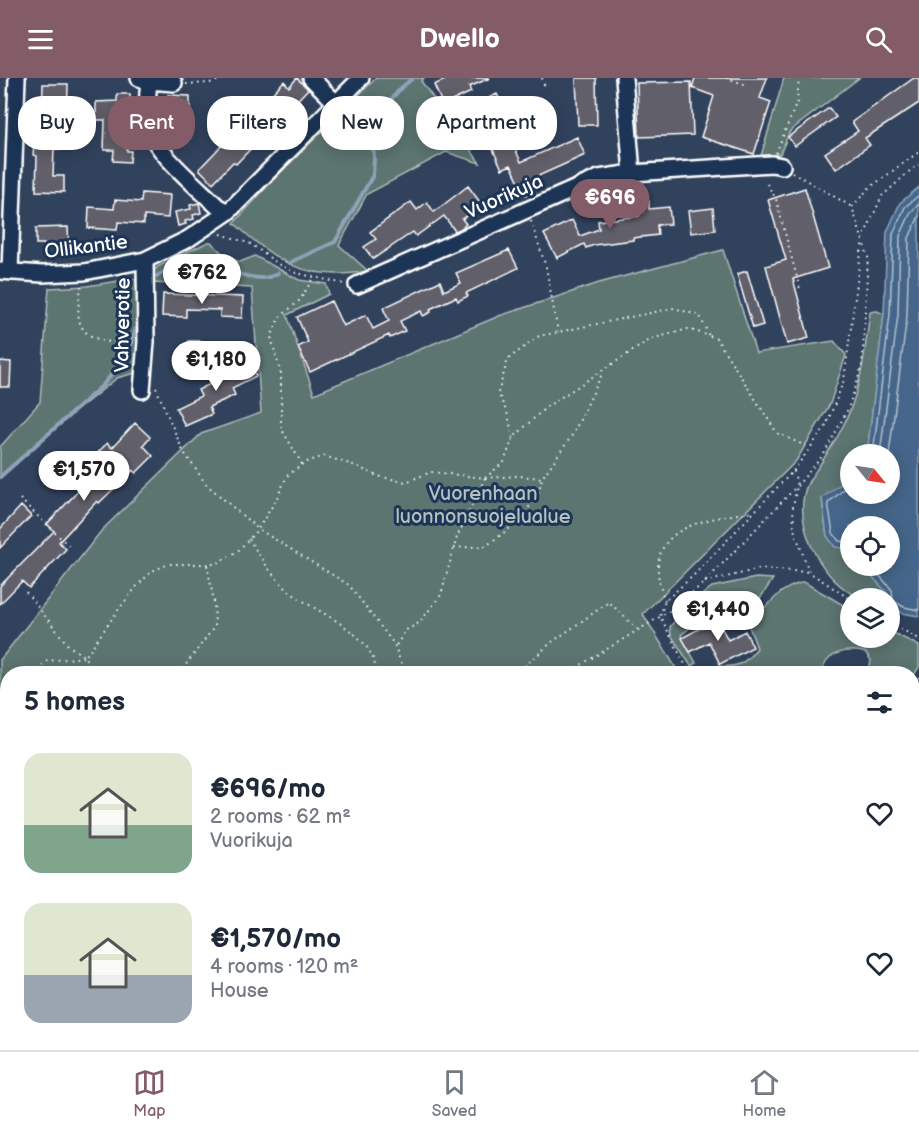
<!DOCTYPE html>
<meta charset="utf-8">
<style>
:root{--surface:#fff;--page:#f2f2f3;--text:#1f2937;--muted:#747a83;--line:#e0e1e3;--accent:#845c67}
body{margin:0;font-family:"Balsamiq Sans",sans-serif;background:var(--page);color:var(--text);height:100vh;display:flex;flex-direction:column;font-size:22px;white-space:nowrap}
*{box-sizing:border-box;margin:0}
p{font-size:20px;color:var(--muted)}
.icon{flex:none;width:33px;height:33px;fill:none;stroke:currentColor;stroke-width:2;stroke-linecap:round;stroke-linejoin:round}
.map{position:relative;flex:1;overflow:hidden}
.details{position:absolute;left:0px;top:588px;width:920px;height:384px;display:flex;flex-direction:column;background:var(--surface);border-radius:24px 24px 0 0;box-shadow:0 3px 15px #0003}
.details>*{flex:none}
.hud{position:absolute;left:18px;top:18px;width:600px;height:54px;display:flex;gap:12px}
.needle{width:39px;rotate:120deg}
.fabs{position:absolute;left:840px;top:366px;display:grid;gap:12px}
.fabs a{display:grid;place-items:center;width:60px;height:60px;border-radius:50%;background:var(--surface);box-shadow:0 3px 15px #0003;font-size:30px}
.price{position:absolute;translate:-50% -51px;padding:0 14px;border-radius:21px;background:#fff;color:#222;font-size:20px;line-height:39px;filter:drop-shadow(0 2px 3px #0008)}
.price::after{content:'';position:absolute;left:50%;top:36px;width:18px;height:14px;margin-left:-9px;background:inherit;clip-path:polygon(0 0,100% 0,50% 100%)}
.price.selected{background:var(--accent);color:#fff}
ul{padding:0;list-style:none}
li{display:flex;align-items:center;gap:18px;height:150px;padding:0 24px}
li span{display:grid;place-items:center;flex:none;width:168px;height:120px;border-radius:18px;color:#555}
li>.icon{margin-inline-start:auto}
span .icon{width:72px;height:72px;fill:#fffc;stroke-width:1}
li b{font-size:26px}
h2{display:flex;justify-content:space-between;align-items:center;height:72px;padding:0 24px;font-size:26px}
.pill{padding:0 21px;border-radius:24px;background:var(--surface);box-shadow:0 3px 15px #0003;font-size:21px;line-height:54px}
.pill.selected{background:var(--accent);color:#fff}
header{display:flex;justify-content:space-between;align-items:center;height:78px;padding:0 24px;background:var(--accent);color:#fff;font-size:27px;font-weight:700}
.tabs{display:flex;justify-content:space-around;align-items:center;height:84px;border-top:2px solid var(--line);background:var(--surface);font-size:16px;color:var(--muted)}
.tabs a{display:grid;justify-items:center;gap:3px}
.tabs .selected{color:var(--accent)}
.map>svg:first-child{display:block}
.green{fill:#5b7471;stroke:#adbab8;stroke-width:1.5}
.water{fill:#44668a;stroke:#8fa3b9;stroke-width:1.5}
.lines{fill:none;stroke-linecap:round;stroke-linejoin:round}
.shore{stroke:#b4c2d0;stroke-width:1.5}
.stream{stroke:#8fa3b9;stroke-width:4}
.building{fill:#605f6b;stroke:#fff;stroke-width:1.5}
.minor-casing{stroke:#fff;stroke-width:20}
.path{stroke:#fff;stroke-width:2;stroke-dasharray:1.5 4.5;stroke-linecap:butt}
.minor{stroke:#1d3557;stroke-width:15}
.labels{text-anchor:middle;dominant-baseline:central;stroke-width:6;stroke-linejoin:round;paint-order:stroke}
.street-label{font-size:20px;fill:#fff;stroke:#1d3557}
.park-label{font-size:20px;fill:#b5c0bf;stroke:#1d3557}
</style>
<header><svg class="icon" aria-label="menu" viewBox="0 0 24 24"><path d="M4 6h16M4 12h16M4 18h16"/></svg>Dwello<svg class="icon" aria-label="search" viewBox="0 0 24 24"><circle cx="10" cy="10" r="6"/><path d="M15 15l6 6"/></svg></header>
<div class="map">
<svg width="919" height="972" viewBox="0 0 919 972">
<rect width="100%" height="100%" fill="#31425d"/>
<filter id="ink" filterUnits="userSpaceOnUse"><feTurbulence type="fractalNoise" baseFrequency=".0167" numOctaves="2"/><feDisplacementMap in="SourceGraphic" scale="12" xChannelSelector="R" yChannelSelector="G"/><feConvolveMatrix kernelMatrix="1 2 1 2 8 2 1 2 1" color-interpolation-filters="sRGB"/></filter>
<g filter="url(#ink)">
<path class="green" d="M376,0h48l-3,3 59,82 -34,-11 -79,42 -28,51 29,26c-62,11 -90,-8 -134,-48l40,-44z
M784,0h75l-69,53 -10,23 -19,2z
M208,164h3l14,14 15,6 15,-6 44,24 27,4 3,10 -42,21 27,79 185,-78 100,-33 124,-33 33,103 78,-12 12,14 -16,49 -34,57 -153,153 36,59 -671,1v368l300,1 -4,7h-304v-390l102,-130 99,-96 60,-21 -9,-125 -100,-5 2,-12 3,-4z
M131,201h7l1,93 -22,6 -41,33 -76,66v-30l40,-45 9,-114 38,-2z
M877,233l7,3 -17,140h-17v23l-28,22 5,37 22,13 1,2v15h13l24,27 -1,5c-8,0 -20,2 -27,-1 -35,-14 -63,-66 -55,-102 2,-13 11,-22 17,-32 13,-20 25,-39 32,-61 10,-29 13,-60 17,-90z
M756,500l17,1 -18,27 2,6c8,-3 13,-10 20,-16 8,-8 17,-11 27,-14l46,27v29h40v-7l29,15v21l-7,11v-4l-43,-1 2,-13 -5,-7c-18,-5 -40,-2 -44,20h-122c20,-16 34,7 57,-25l-9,-24 -16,-11 -20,2 -15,7 -16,13 15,28 -5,3 -20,-31 -1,-8 14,-18 28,-22z"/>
<path class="water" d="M919,109v429l-17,-3 -12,-7v-8h-4l1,-5 -24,-27h27v-40h-40v25l-1,-2 -14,-2 -8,-11 -5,-38 28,-21v17h40v-40h-23l17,-140 3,-82 13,-29z"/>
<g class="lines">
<path class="shore" d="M873,376l17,-140 3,-80 12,-27 14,-12
M880,376l18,-139 2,-79 11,-24 8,-8
M889,376l18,-138 2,-78 10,-22
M850,406l-22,19 5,30 6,8 11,2
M871,488l21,24 1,11 11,6 15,3"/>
<path class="stream" d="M291,184l44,-20 38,-67 1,-17 -2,-29 6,-15 24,-27 11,-9
M157,198c13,-7 28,-19 42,-19 7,0 16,7 21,9 16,8 43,18 58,7
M0,399l103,-92 24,-30 9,-26"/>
</g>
<path class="building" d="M297,0l11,11 -72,75 -3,-2 -20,21 -14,-14 24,-25 3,3 36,-37 -3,-3 25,-26 5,6z
M449,0h41l-21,9 2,5 -28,13 -9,-20z
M576,0h20l1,47h-19z
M695,0h72l-7,20 11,4 -17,52 -53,-17 13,-41 -22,-8z
M914,0h5v25l-54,35 5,7 -34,24 -11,-16 33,-22 -6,-9z
M691,4l2,53 -54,2 -2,-54z
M43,6h25l-1,36h-4l-2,29h-7l-1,27h11v16l-28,-1 1,-35 -4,-1 3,-32h6z
M117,16h13v14h-11v24l9,1 -1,18h4l-1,11 -17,-1 1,-11h-10l1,-30h-9v-18l21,-1z
M497,16l13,27 -6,3 17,38 56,-25 8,18 -56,25 6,11 -10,4 -14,-30 -9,4 -18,-39 5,-2 -11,-25z
M168,17l22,1v26h-15v-8l-8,-1z
M829,30l7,9 -41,29 -7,-9z
M633,107l2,13 -16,3 -3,-13z
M468,108l12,16 -9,7 2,3 -11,7 4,5 -6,5 -5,2 -11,-15 -28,20 -3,-4 -40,27 -9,-12 12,-8 -6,-7 41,-30 6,8 10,-8 7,10z
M805,110l23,80 -35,11 16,59 -22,6 -21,-78 20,-6 -18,-60z
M142,115l28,2 -2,23 -24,-2v8l-26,-2 -1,8 -29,-2 1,-21 25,2 1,-9 26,2z
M649,123v8l20,-2 2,17 -14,1 1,10 -25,3v2l-39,5 -8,3 -2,-4 -27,14 -13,-24 28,-14 8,16 19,-7 -1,-8 41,-5 -2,-14z
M199,125l2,10 -8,2 1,4 -9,2 1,3 -8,2 -3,-14 16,-3 -1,-4z
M713,130l2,22 -24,3 -3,-22z
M68,149l1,20 -25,1v-4h-8v-16z
M509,172l9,18 -52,25 2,3 -10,5 -2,-4 -26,12 1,3 -8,4 -2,-5 -21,10 5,10 -15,7 -1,-3 -79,37 -12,-25 10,-5 -11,-25 34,-16 12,25 23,-11 7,14 16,-8 -6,-13 57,-27 4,10 17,-8 -5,-10z
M747,193l16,54 -10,3 -16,-54z
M163,216l80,3 -1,21 -22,-1v-7l-34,-1v8l-24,-1z
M189,263h13l1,14 -13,1z
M248,280l8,18 -24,12 3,7 -26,12 3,7 -27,12 -9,-18 25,-12 -3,-6 26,-13 -3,-7z
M0,283l11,1 -1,25h-10z
M135,345l15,14 -7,8 10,11 -17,17 -3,-3 -34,33 -2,-2 -38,41 7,7 -37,39 -7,-7 -22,23v-18l54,-55 -7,-7 34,-36 -9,-8 35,-37 5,5z
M21,428l10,10 -31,32v-19z
M717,541l11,21 17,-9 8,16 -33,17 -11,-22 -19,10 -8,-14z"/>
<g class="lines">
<g class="minor-casing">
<path id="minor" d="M139,0l10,3 25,2
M311,0l24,24
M624,0l8,95
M149,3c-2,17 -3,34 2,51 6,22 50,58 67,75l10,5
M0,193l42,3 42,-2 61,-12 43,-21 40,-27 133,-134
M10,194l7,-194
M357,207l242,-107 33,-5 140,-9 10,2
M142,312l4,-48 -1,-82
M912,871l7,-19
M673,964l1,8
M862,972l5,-8"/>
</g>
<path class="path" d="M542,0l3,9
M726,0l21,7
M186,6l24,-1 17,-5
M776,75l21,-51 2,-24
M792,94l60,35
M767,106l9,15 24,90
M531,143l15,46 12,65
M221,156l30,10 27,20 18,9 49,11
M81,208c-1,10 -4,22 -2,33 4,24 36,24 56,24
M156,310l27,63 23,33 52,45 91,56 45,59 11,30
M513,360l-5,-23 -10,-22 10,-34 31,-23 135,-28 26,8 9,20
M302,386l-21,-36v-54l-10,-37 8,-19 21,-18 13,-22
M794,393l3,15 -4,20 1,23 15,43 41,27
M485,400l19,-16 9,-24 33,-31 105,-68 37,-10 28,9 61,95 33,15
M485,400l33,-2 24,2
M20,421l49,47
M249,461c11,18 23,37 39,51 26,23 88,41 88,84
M454,470l32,-2 32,-24 20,-27 4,-17 31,-44 30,-62
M705,504l55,-13 49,3
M26,514l42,53 17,12 8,17
M665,523c-28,-72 33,-81 86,-89
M890,545l29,16
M33,596l14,-13 38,-4 34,-48 18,-23 15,-15 17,-7h46l22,-12 21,-23 18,-29 11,-24 17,-13 20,-7 32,10 21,10 29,6 25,-10 54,6 -28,59 -16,58 -22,28 -13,7 -11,17
M179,596l36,-48 -1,-24 -7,-37
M516,596l36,-32 57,-40 28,27
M566,596l105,-64 34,-28 92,-96 27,-32 24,-45 14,-43 6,-109 -16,-50 17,-19 50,-36
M690,596l-30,-58 5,-15 28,-25 101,-106 32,-44 18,-46 19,-142 19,-42 29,-26 8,-5
M912,611l7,-12
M0,627l8,-7
M0,652l3,15 5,3
M0,679h8
M912,714l7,4
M0,787l8,2
M0,802l8,-12
M43,972l7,-8
M232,972l4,-8
M317,972c10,-9 21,-4 33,0
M481,972l4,-8"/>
<use href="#minor" class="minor"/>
</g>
</g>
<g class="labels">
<g class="street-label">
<text transform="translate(504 119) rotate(-24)">Vuorikuja</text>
<text transform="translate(86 169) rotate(-7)">Ollikantie</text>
<text transform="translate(123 247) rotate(-89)">Vahverotie</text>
</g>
<g class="park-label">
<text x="483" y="416">Vuorenhaan<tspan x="483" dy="23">luonnonsuojelualue</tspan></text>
</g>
</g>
</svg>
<div class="fabs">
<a><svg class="needle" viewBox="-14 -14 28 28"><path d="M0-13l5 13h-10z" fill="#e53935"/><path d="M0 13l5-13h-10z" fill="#747a83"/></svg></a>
<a><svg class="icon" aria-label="locate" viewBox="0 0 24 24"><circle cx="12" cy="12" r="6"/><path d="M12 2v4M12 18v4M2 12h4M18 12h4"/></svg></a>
<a><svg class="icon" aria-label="layers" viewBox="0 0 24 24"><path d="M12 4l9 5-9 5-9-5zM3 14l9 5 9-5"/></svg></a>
</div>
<b class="price selected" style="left:610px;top:152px">€696</b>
<b class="price" style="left:202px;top:227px">€762</b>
<b class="price" style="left:216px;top:314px">€1,180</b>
<b class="price" style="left:84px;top:424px">€1,570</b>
<b class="price" style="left:718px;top:564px">€1,440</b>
<div class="hud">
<a class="pill">Buy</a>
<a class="pill selected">Rent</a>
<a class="pill">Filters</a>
<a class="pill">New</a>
<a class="pill">Apartment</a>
</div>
<section class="details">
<h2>5 homes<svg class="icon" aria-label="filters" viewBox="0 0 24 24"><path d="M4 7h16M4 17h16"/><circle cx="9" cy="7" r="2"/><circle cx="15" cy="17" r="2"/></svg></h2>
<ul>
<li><span style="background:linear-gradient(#dfe7d0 60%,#7fa58c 0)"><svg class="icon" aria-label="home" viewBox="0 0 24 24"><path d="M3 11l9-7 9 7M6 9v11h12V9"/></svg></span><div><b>€696/mo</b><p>2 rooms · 62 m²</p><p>Vuorikuja</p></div><svg class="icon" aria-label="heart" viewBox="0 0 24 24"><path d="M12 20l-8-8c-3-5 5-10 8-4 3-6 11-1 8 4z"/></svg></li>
<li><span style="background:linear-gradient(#dfe7d0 60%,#9aa5b1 0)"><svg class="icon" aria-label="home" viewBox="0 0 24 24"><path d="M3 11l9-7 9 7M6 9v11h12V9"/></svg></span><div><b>€1,570/mo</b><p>4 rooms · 120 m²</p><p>House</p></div><svg class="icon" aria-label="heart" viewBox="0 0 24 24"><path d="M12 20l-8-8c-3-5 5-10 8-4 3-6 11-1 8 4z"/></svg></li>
</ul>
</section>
</div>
<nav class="tabs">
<a class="selected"><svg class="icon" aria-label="map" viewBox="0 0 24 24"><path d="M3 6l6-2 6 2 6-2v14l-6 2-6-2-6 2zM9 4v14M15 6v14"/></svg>Map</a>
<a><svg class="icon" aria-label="saved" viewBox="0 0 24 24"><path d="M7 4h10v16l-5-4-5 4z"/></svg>Saved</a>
<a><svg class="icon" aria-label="home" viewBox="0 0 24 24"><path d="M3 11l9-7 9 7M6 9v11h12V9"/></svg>Home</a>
</nav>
